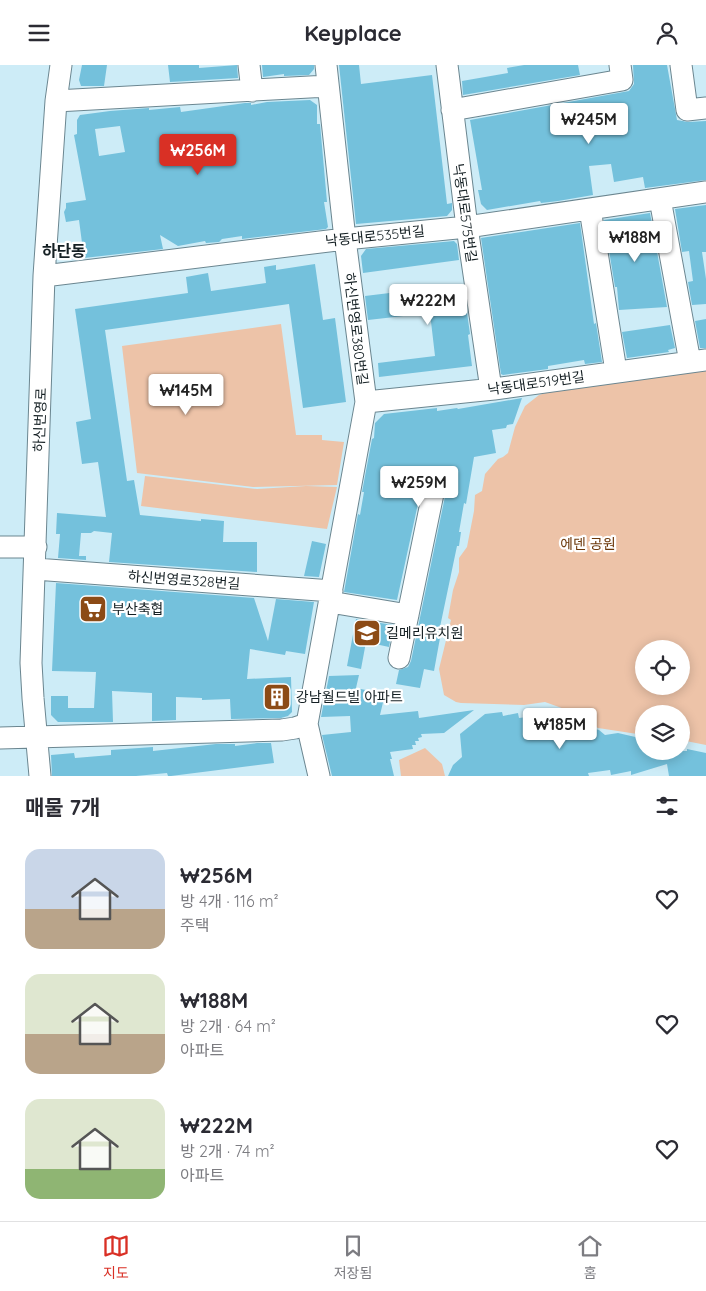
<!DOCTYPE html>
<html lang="ko">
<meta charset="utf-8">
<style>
:root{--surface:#fff;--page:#f7f7f7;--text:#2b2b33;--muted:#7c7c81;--line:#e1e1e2;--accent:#d93025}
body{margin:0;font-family:Quicksand,"Noto Sans KR",sans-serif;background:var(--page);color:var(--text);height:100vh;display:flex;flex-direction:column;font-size:19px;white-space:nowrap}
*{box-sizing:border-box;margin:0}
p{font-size:16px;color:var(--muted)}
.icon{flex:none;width:28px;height:28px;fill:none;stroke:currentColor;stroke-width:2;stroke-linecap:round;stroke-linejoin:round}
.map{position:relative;height:711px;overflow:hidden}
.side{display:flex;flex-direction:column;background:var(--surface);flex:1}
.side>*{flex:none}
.controls{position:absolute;left:635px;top:575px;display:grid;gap:10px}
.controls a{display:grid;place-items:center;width:55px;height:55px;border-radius:50%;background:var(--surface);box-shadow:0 2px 12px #0003;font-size:25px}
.price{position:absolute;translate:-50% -42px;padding:0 11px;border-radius:5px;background:#fff;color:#222;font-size:16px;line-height:32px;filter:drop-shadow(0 1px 2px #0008)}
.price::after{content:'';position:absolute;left:50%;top:30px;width:15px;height:11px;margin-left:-8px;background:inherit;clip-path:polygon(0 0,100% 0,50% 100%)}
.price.selected{background:var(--accent);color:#fff}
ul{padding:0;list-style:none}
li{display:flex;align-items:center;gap:15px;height:125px;padding:0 25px}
li span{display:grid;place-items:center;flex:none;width:140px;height:100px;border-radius:15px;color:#555}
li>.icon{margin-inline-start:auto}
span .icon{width:60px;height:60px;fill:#fffc;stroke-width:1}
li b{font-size:21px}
h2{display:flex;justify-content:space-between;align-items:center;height:60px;padding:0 25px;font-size:21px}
header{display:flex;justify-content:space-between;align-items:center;height:65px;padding:0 25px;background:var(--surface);font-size:22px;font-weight:800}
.tab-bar{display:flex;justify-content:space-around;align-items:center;height:70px;border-top:1px solid var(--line);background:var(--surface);font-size:14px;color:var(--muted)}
.tab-bar a{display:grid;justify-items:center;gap:2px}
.tab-bar .selected{color:var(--accent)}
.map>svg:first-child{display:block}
.green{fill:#edc3a8;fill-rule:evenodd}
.building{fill:#74c1dc;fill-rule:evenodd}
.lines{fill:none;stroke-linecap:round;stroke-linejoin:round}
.minor-casing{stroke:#6b8690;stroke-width:23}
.minor{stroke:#fff;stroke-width:21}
.labels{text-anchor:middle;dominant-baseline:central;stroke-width:4.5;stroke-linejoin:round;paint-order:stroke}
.street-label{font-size:14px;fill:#141f23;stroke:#fff}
.park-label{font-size:14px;fill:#6b3709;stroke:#fff}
.poi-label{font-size:14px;fill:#141f23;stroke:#fff;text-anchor:start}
.quarter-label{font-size:16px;font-weight:bold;fill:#141f23;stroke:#fff}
</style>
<header><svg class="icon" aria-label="menu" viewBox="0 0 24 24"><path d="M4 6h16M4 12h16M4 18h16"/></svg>Keyplace<svg class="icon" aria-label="person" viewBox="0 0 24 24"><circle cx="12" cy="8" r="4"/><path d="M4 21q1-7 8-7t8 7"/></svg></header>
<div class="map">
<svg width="706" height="711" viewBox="0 0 706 711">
<rect width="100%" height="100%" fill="#cdecf7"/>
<path class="green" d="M281,259l15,111h26v5l22,2 -7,43 -84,2 -116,-14 -15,-127z
M706,303v377l-25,-5v-26h-37v21l-46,-7 -28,-17 -25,-9 -21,3 -63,-2 -5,-1 -12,-7 -5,-26 12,-49 -3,-2 5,-28 6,-18v-14l8,-11 7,-36 1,-16 7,-4 3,-17 13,-15 5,-2 5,-4 7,-26 10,-21 14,-11 26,-8zM644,584h37v37h-37z
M145,411l112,13 49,-3 31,1 -10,42 -186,-23z
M425,683l17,16 3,12h-44l-2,-16z"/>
<path class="building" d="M82,0h25l-3,21h-23l-2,-6z
M168,0h31v3l38,-3 1,13 -68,4z
M262,0h52v4l-5,6 -25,1v-2l-21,3z
M339,0h20l2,19 71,-9 15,129 5,-1v7l-5,6 -91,8z
M524,0h54l2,10 -117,20 -1,-14 46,-8 -1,-5z
M633,0h34l10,55 11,2 18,-1v59l-61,8 -2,-11 -29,5 -3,-18 -22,2 4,29 -35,6 -17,2 -1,-2 -53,9 -6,-6 -3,-14h4l-12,-70 159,-29 5,-7z
M310,35l7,5v19h3l7,78h-3l4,25 -2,2 -84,10v-3l-20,3 -3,3 -13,1 -1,-2 -27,5 -18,-11 3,14 -79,9 -5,-38 -13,2 -2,-10 2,-4v-5l20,-3 -12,-65 3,-1v-14l3,-5 30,-4 39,-3v2l31,-3 1,5 64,-9h6v2l16,-3zM120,61l5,26 -26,4 -4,-27z
M706,140v47h-4l4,27v25l-14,1 -4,-23 5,-1 -4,-30 -7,1 -7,-43z
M650,148l17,94 -48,3 -2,-23h-2l-11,-67z
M580,158l14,101 2,-1 6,39 -17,2 -1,-4 -36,6v3l-45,6 -2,-1 -20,-136z
M454,176l3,3 2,16 -96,13 -2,-17 5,-7z
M315,199l8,56 12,-2 11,84 -43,6 -14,-104 -184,26 22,151 7,-1 6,35 61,6v-2l23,2 -1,21h34v30l-148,-10 3,-29 -18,-2 -3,2h-10l-2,23h7v4l-28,-2 2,-24h-4l1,-21 49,4 -8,-55 -16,2 -6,-42 15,-3 -16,-110 113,-16 -2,-16 22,-4 3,18 55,-8 -2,-16 12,-2v5z
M463,219l7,50 -2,1 4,31 -93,11 -1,-14 57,-7 -5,-43 -62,7 -3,-24z
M706,254v29h-6l-5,-27z
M670,260l5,23 -7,2 1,2 -42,6 -5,-26z
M522,333l-9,26 -6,1 -1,3 -14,2 4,23 -22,4 -8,47 -2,-1 -5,29h2l-2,14h-2l-17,81h2l-8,44 -10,-2 -4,19 -24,-4 3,-14 9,-3 3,-6 37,-179v-6l-4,-7 -6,-2h-5l-6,3 -3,6 -27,124 -53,-8 14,-78 2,1 4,-23h-2l10,-53 2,-1 1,-15 9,-9 53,-6v3l20,-3 1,1z
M312,476l14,3 -7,33 -15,-1z
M56,518l198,15 14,43 8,-42 38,3 -9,52 -19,-3 -1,4 -35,-6 -3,30 44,-2 1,35 -4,4 -7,2 -50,1 -1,-20 -28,1v-2l-26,-1v23l-24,1v-28l-40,-2 1,31h-55l-7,-7v-19h17v12h26l2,-36 -44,-1z
M356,554l37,6 -4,22 -23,-5 -5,27 -14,-3z
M359,610l-3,13 29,6 -5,21 38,-4 1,7 55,-8 -30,23 -23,1 1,3 -4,1 1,3h-4l1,4h-4l1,4 -23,3 2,7h-2l4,17h-62l-10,-41 29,-3 -1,-16 -29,1 8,-41z
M502,647l1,4 15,-3 1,5 16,-2v3l39,-5 5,11 20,5 6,5 13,-2 26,6v12h43v-2l19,4v23h-37l-2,-12 -36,11v-4l-20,4 -1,-5 -22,3 1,3h-141l5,-11 9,-8 -2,-23 25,-20z
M257,678h14l3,20 -103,13h-3l-1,-3 -31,3h-84l-1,-21 23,-2 1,5 36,-3v-5l42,-3v4l63,-7h19v2z"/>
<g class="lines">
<g class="minor-casing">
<path id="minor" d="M249,0l3,26
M447,0l20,162 24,162
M681,0l6,45 19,-2
M56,36l272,-15
M452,45l170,-30 -2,-15
M660,134l30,163
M590,144l26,162
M44,211l301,-37 122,-12 239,-35
M366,337l128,-13 212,-29
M0,482h36
M35,504l297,22
M330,537l78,13
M399,593l37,-179
M0,673l282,-8 13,-2 12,-4
M40,711l-7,-78 -2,-35 13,-387 12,-175 5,-36
M319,711l-12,-52 59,-322 -21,-163 -19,-174"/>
</g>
<use href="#minor" class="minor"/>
</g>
<defs>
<g id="supermarket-square" transform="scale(1.4375)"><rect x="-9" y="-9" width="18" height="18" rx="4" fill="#8c4b16" stroke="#fff"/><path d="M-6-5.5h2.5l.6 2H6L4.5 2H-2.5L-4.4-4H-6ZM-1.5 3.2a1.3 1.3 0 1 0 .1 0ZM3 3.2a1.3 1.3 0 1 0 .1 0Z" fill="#fff"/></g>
<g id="school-square" transform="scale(1.4375)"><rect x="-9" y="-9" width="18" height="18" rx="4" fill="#8c4b16" stroke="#fff"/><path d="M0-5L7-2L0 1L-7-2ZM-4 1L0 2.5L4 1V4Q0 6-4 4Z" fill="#fff"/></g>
<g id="building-square" transform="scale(1.4375)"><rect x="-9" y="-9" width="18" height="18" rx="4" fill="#8c4b16" stroke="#fff"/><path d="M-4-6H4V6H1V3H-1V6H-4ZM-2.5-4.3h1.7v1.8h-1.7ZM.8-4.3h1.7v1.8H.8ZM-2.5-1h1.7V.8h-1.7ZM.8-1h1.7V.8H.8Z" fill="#fff"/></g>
</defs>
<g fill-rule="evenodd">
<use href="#supermarket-square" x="93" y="544"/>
<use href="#school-square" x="367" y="568"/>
<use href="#building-square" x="277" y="632"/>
</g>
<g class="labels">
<g class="street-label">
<text transform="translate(465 148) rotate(82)">낙동대로575번길</text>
<text transform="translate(375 171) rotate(-6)">낙동대로535번길</text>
<text transform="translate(356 264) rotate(83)">하신번영로380번길</text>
<text transform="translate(536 318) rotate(-8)">낙동대로519번길</text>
<text transform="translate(40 355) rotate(-88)">하신번영로</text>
<text transform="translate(184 515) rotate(4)">하신번영로328번길</text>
</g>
<g class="park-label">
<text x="588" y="479">에덴 공원</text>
</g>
<g class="poi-label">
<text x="112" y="544">부산축협</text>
<text x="386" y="568">길메리유치원</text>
<text x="296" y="632">강남월드빌 아파트</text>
</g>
<g class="quarter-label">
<text x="64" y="186">하단동</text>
</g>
</g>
</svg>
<div class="controls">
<a><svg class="icon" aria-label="locate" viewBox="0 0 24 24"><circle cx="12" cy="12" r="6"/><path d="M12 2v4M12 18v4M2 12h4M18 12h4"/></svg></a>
<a><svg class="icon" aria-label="layers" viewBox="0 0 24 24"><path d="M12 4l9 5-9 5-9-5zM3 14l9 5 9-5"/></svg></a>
</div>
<b class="price" style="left:589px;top:80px">₩245M</b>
<b class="price selected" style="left:198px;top:111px">₩256M</b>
<b class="price" style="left:635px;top:198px">₩188M</b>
<b class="price" style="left:428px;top:261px">₩222M</b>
<b class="price" style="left:186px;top:351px">₩145M</b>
<b class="price" style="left:419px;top:443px">₩259M</b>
<b class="price" style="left:560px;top:685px">₩185M</b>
</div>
<section class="side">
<h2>매물 7개<svg class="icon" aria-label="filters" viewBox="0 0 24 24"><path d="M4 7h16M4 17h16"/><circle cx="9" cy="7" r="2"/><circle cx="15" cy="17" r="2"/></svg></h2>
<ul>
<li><span style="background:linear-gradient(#c9d6e8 60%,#b9a48a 0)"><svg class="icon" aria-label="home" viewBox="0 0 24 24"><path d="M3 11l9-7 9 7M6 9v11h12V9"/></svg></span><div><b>₩256M</b><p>방 4개 · 116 m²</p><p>주택</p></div><svg class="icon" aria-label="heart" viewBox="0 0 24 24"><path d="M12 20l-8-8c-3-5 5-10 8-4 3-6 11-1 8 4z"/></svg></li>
<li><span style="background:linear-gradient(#dfe7d0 60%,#b9a48a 0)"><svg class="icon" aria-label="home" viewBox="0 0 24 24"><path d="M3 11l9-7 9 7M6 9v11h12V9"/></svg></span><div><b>₩188M</b><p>방 2개 · 64 m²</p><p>아파트</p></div><svg class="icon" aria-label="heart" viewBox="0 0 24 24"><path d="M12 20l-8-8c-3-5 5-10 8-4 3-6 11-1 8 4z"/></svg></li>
<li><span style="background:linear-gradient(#dfe7d0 70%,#8fb573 0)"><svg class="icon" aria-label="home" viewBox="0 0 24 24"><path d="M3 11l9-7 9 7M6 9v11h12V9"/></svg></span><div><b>₩222M</b><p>방 2개 · 74 m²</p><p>아파트</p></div><svg class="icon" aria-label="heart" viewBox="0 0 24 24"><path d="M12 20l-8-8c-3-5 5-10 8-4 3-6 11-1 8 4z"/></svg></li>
</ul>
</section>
<nav class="tab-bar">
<a class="selected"><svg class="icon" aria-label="map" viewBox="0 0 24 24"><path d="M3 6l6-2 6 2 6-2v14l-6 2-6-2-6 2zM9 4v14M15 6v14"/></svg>지도</a>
<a><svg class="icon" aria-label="saved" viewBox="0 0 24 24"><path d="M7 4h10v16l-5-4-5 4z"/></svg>저장됨</a>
<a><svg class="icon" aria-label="home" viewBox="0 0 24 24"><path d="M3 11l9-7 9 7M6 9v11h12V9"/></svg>홈</a>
</nav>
